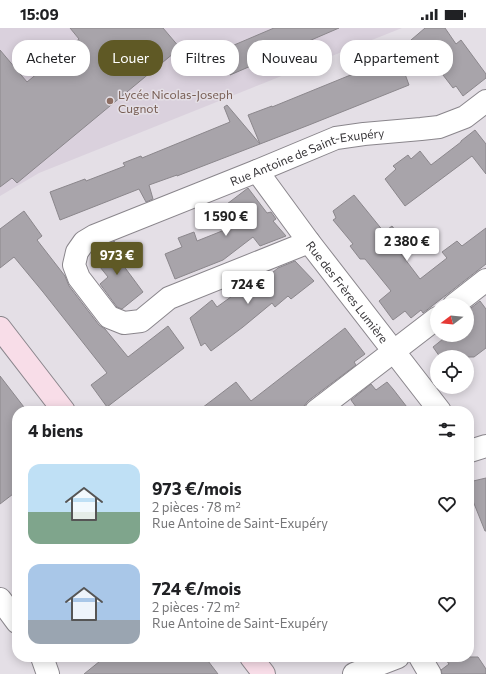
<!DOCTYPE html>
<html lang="fr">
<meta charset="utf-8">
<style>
:root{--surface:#fff;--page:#f6f6f6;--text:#202124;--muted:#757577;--accent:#5f5925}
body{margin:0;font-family:Commissioner,sans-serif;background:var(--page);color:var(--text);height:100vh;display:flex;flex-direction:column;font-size:15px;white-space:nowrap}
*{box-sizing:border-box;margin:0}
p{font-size:13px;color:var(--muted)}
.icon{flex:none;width:22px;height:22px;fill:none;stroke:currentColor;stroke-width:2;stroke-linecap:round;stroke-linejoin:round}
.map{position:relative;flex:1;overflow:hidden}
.panel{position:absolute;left:12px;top:378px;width:462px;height:256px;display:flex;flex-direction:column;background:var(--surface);border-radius:16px;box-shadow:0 2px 10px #0003}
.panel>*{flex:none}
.banner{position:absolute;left:12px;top:12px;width:462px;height:36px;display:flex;gap:8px}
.needle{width:26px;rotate:254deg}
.controls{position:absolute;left:430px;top:270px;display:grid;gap:8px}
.controls a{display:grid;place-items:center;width:44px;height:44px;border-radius:50%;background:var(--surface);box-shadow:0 2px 10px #0003;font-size:20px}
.price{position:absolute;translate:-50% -34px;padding:0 9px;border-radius:4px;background:#fff;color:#222;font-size:13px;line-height:26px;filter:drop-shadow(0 1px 2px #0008)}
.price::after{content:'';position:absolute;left:50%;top:24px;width:12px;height:9px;margin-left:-6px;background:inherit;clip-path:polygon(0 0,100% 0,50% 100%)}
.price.selected{background:var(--accent);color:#fff}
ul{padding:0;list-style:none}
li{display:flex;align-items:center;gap:12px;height:100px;padding:0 16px}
li span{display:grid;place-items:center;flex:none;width:112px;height:80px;border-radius:12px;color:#555}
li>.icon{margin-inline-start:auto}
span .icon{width:48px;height:48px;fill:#fffc;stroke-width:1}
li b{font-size:17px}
h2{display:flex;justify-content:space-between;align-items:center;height:48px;padding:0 16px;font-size:17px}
.tag{padding:0 14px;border-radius:16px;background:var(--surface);box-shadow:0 2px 10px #0003;font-size:14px;line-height:36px}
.tag.selected{background:var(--accent);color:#fff}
.status{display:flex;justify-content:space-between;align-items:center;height:28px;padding:0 20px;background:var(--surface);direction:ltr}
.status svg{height:11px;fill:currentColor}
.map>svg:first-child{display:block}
.built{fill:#dad1dd}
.building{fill:#a8a4aa;stroke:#8b878c}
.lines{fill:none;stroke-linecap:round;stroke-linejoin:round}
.street-casing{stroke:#8a868c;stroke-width:24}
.secondary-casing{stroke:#8a868c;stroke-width:24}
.street{stroke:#fff;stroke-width:22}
.secondary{stroke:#f8dde8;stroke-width:22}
.education-dot{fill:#8d6e63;stroke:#e4dfe6;stroke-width:1.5}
.labels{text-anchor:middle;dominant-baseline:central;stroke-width:3;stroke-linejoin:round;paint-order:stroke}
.education-label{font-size:12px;fill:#785e54;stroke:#e4dfe6;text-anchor:start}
.street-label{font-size:12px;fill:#373538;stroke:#e4dfe6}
</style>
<div class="status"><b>15:09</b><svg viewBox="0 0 49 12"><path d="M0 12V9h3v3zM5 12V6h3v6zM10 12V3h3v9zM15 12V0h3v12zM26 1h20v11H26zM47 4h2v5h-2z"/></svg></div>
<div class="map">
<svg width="486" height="646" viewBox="0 0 486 646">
<rect width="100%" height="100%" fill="#e4dfe6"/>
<path class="built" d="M0,0h402l-363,145 -39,23z"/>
<path class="building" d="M70,0h93l17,20 -163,135 -5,-5 -12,9v-137l27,32 52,-43z
M274,0h65l-109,47 -10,-24z
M425,0h20l11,16 5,-4 25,34v4l-23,18 -7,-10 -3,2 -10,-13 8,-7 -10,4 -13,-17 -23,19 4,11 -100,40 -49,19 -12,-29 24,-9v1l81,-33 -2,-5 46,-17z
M227,77l33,39 -83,32v-1l-28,10 4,14 -7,3 -7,-13 -79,31 -10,-28 35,-13 1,2 39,-15 -2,-3 18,-7 1,2 88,-36 -6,-15z
M475,102l11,14v30l-14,-18 -67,50 -20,-27 11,-10 -3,-3 15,-11 3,4 9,-8 11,14 30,-23v-1z
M248,160l19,25 4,-1 5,7 -3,2 13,15 -26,10 -7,-9 -30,23 -48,19 -10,-25 17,-7 -4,-9 16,-6 3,9 45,-18 -15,-19z
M354,167l30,37 8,-6 14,18 -8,6 22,29 27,-21 -5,-6 15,-11 5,5 24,-18v36l-63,49 -2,-3 -10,8 -6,-7 -12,9 -14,-19 12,-10 -26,-32h-5l-10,-13 3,-2 -20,-24 3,-2 -3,-7z
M24,183l18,25 -5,4 28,36 4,10 30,39 6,4 23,28 40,-31 16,22 -77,59 -16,-22 16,-12 -64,-81 -29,-35 -14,11v-39z
M114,213l15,20 -6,4 20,27 -21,17 -5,-2 -17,-23 8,-7 -16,-20 17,-13z
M295,233l19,20 -23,18 -3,-3 -13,11 -3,-4 -29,24 -32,24 -6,-8 -4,3 -11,-28 22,-18 5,7 29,-21 4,5 28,-23z
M480,273l6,8v39l-12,9h-34l-7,-10 15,-12h19v-24z
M345,300l20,26 -11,8 2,3 -48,36 -4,5 -5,5h-101l38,-29 15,19z
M0,348l27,35h-10v80l-17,13z
M387,354l6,7 17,22h-51l-8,-11 20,-16 5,6z
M486,450v53h-1l-16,-40v-9z
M105,629h100l13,17h-134z
M444,629h34l8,12v5h-44l-1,-4 8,-6z"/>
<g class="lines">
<g class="street-casing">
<g id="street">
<path id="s1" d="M257,143l52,71 131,169"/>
<path id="s2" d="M309,214l-140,56 -28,23 -17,2 -15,-6 -30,-39 -5,-13 3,-13 7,-10 10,-6 163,-65 79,-33 28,-4 57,-5 18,-2 26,-10 21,-16"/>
<path d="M454,277l32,-25"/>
<path d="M316,383l121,-93"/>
<path d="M469,422l1,1 16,-5"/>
<path d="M0,571l17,23"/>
<path d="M42,629l6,17"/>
<path d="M420,629l10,17"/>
<path d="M354,646l44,-17"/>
</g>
</g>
<g class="secondary-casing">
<path id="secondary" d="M0,300l64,83
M251,629l13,17"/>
</g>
<use href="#street" class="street"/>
<use href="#secondary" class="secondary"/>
</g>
<circle class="education-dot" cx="110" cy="73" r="4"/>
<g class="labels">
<g class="education-label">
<text x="118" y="66">Lycée Nicolas-Joseph<tspan x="118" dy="14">Cugnot</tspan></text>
</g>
<g class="street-label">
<text stroke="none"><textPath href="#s2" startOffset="549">Rue Antoine de Saint-Exupéry</textPath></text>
<text stroke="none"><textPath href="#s1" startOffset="151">Rue des Frères Lumière</textPath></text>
</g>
</g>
</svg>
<div class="controls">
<a><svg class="needle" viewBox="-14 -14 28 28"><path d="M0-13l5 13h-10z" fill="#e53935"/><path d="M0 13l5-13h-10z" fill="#757577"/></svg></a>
<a><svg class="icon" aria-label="locate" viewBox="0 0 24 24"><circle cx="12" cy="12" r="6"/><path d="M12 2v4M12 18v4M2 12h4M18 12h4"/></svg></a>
</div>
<b class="price" style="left:226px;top:209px">1 590 €</b>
<b class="price" style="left:407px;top:234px">2 380 €</b>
<b class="price selected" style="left:117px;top:248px">973 €</b>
<b class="price" style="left:248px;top:277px">724 €</b>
<div class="banner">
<a class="tag">Acheter</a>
<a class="tag selected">Louer</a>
<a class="tag">Filtres</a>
<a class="tag">Nouveau</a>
<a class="tag">Appartement</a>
</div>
<section class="panel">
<h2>4 biens<svg class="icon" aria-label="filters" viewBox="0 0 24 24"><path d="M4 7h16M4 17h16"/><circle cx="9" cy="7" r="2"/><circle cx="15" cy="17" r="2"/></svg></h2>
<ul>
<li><span style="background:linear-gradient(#bfe0f5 60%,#7fa58c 0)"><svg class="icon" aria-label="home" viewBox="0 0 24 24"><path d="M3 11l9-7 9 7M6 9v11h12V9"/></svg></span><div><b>973 €/mois</b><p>2 pièces · 78 m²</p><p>Rue Antoine de Saint-Exupéry</p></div><svg class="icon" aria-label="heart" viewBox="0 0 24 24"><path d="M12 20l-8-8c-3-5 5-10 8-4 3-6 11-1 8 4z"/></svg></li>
<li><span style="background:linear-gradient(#a9c7e8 70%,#9aa5b1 0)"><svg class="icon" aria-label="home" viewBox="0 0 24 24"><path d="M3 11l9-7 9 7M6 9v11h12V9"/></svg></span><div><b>724 €/mois</b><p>2 pièces · 72 m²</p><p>Rue Antoine de Saint-Exupéry</p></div><svg class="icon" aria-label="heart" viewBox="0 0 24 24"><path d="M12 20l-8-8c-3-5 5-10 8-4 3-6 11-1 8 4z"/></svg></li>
</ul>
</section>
</div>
